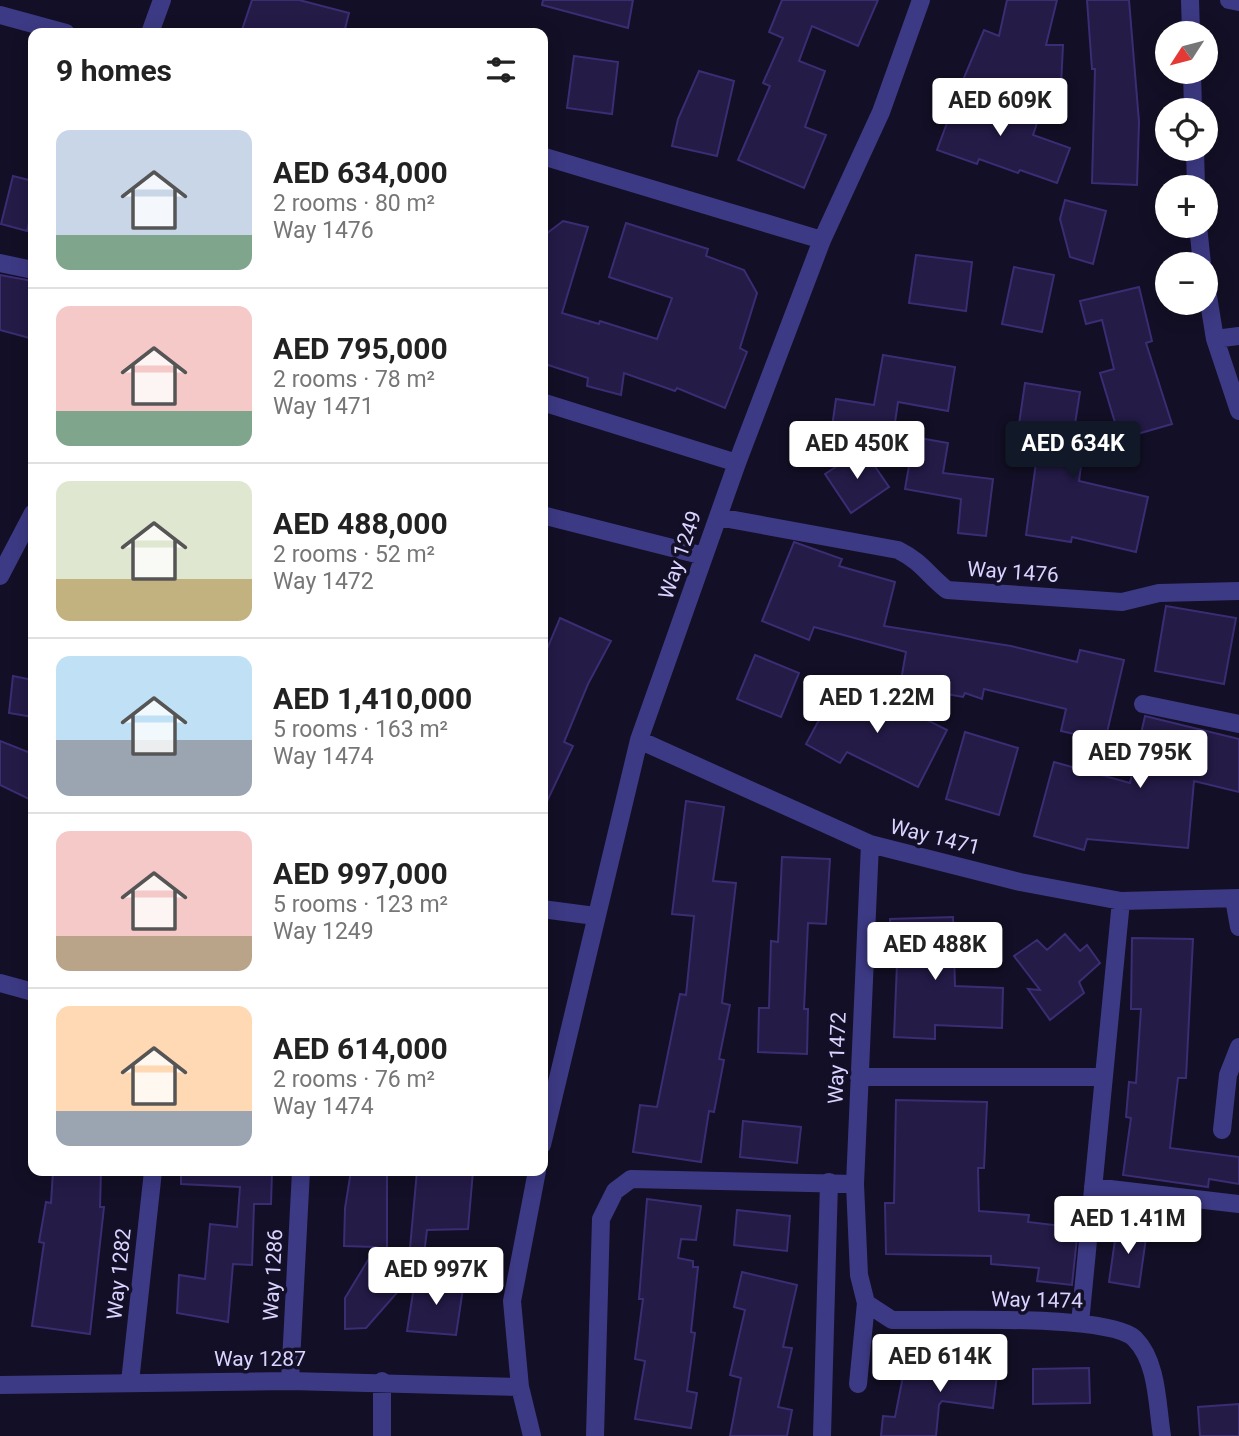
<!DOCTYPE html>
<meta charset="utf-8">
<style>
:root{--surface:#fff;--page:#f2f2f2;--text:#222;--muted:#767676;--line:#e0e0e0;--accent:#111827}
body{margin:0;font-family:Roboto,sans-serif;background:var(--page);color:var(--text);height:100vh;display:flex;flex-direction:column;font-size:26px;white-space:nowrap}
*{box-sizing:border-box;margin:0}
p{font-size:23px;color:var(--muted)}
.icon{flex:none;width:38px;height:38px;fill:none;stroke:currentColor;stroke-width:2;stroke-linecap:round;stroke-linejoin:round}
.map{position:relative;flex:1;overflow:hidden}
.details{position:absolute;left:28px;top:28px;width:520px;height:1148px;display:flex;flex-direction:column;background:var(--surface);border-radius:14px;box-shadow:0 4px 18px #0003}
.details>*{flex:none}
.needle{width:46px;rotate:234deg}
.controls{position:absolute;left:1155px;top:21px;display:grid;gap:14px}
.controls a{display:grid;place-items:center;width:63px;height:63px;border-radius:50%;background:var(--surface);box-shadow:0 4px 18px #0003;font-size:35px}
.price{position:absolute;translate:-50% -60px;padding:0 16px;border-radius:7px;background:#fff;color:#222;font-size:23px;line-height:46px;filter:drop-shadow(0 2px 4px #0008)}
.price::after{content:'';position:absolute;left:50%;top:42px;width:21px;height:16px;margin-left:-10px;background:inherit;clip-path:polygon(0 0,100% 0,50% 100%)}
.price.selected{background:var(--accent);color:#fff}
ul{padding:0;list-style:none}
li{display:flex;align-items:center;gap:21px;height:175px;padding:0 28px}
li+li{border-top:2px solid var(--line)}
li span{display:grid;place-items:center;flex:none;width:196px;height:140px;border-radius:14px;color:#555}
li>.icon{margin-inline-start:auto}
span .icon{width:84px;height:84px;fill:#fffc;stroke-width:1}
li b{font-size:30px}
h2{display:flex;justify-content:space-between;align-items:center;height:84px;padding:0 28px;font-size:30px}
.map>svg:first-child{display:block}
.building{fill:#241b47;stroke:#3b2d73;stroke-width:2}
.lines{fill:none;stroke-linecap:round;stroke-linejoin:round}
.minor{stroke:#3d3a85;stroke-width:18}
.labels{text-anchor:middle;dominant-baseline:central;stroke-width:7;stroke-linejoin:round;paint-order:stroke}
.street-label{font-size:21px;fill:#d9d4ff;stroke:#130f26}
</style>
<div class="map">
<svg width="1239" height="1436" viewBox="0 0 1239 1436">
<rect width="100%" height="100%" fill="#130f26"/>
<path class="building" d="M252,0h47l50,13 -5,20h-103z
M543,0h90l-5,28 -86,-23z
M782,0h96l-20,46 -46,-20 -13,35 26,10 -20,56 21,8 -22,53 -66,-28 32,-74 -7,-3 20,-45 -14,-6z
M1007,0h50l-11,45h17l-2,41 -98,-6 21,-50 15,6z
M1087,0h42l10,122 -2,63 -45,-2 3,-114h-3z
M574,56l44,6 -6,52 -45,-6z
M699,71l35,10 -17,75 -45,-10 6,-27z
M960,88l79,29 -6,18 37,13 -13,35 -37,-13 -2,3 -39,-14 -2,5 -40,-14z
M13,176l20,5v23l-6,27 -26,-7z
M1065,200l41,11 -13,53 -23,-7 -10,-38z
M563,221l25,6 -26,86 37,11 1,-3 57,18 15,-41 -63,-21 17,-54 82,26 -2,7 38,14 13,23 -17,55 7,4 -22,56 -48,-20 -2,3 -51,-18 -3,22 -34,-9 1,-8 -46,-15v-126z
M916,255l56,7 -6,49 -57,-8z
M1014,267l40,8 -12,57 -40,-8z
M0,275l33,6v58l-33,-9z
M1139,287l13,54 -6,2 26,81 -52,15 -20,-66 14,-4 -12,-49 -16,4 -6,-23z
M883,355l72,12 -7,44 -50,-9 -5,34 -61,-9 4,-28 38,6z
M1025,383l55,9 -9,57 12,2 -4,30 69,16 -12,55 -64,-15 -1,5 -45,-7 15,-108 -22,-3z
M914,437l34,6 -5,30 50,6 -7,57 -28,-3 3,-34 -56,-10z
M863,449l26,38 -38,26 -26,-39z
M794,542l48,17 -3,7 56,16 -11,44 127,20 66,16 3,-12 44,10 -19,81 -44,-10 5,-22 -82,-20 -2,10 -17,-6 -2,4 -63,-11 6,-34 -92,-25 -5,13 -47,-19z
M1166,606l70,12 -12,66 -69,-13z
M560,618l51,23 -23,43 -24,58 9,4 -31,66v-151z
M755,655l44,18 -18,44 -44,-18z
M13,676l20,4v37l-24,-4z
M840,681l56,30 1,-6 50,25 -29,57 -71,-35 -7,11 -34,-19z
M1145,716l94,23v53l-45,-11 -6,67 -101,-9 -3,11 -50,-14 20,-74 76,21z
M965,732l53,16 -19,67 -53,-16z
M0,741l33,13v47l-33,-16z
M686,801l38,6 -11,74 23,2 -14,120 8,2 -11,54 5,1 -10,52 -5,-1 -8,51 -68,-10 7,-47 17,2 23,-113 6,1 8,-79 -22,-2z
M782,857l48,2 -4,65 -18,-1 -4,86h4l-1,45 -49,-2 1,-44h10l2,-67 7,1z
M953,917l2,69 48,2 -1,40 -67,-3v14l-41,-2 3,-73h-5l-2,-45z
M1065,934l15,17 7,-6 13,18 -21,19 5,11 -34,27 -22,-31 12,1 -26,-34 23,-16 10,10z
M1132,938l61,1 -7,139h-8l-8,70 69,9v27l-30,-5 -1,8 -85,-12 8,-57 -5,-1 3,-35 7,1 5,-74h-10z
M896,1100l91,2 -3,66h-6l1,43 50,4 -1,7 50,6 -6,57 -35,-4 2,-13 -48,-4v-8l-105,-2 -1,-51h9z
M743,1121l58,6 -4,36 -57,-6z
M53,1171h48l-1,36h4l-14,127 -58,-8 12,-83 -5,-1 7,-40 5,1z
M181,1171h91l-1,33h-17l-2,61 -19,-1 -5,58 -51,-9 2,-38 26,4 5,-55 27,3 3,-40 -59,-3z
M351,1171h36v99l29,1 -50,57 -21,1v-31l31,-51 -32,-1 1,-38z
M417,1171h56l-5,58 -41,1 -5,41 -14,-1z
M647,1199l54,7 -5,34 -15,-1 -3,19 15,3v6h5l-7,65 4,1 -8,58 10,2 -6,35 -56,-9 10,-58 -10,-2 8,-60h-4z
M737,1210l53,6 -3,35 -53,-6z
M1117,1226l30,5 -8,56 -30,-5z
M742,1272l55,13 -14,62 9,1 -14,59 14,3 -5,26h-57l11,-58 -11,-3 15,-65 -11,-3z
M415,1280l49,2 -8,53 -49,-4z
M964,1353l35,5 -6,50 -51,-7 -3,4 -3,31h-55l2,-20 12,1 11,-56 55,11z
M1089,1368l1,35 -57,1v-35z
M1239,1404v32h-39l-2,-29z"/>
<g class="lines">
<path class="minor" d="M1190,0l1,33
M1229,0l10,2
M0,15l66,18
M150,33l12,-33
M1192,72l1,38
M1195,149l1,38
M542,156l280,84
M1198,226l4,38
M0,263l33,7
M1206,284l9,55 24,72
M1215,339l24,-3
M542,402l195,61
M542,515l162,41
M718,517l180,33c24,12 29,24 49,40l175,12 37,-9 80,-2
M0,576l33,-63
M1143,704l96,20
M639,740l231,104 150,38 101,19 118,-3
M870,844l-15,340 4,91 7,28 26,17c44,1 218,-7 243,19 23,23 22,67 27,97
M1234,899l5,28
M542,909l53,7
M0,983l33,9
M859,1077h245
M1222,1130l6,-55 11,-28
M542,1145l97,-405 98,-277 85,-223 59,-128 40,-112
M1093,1187l146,17
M1080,1323l41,-422
M290,1381l11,-210
M130,1382l23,-211
M858,1384l8,-81
M0,1385l290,-4 230,6
M382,1436v-55
M532,1436l-12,-49 -8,-86 25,-130
M595,1436l6,-217 14,-28 16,-12 224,5
M822,1436l7,-254"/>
</g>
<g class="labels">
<g class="street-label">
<text transform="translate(680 555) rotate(-71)">Way 1249</text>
<text transform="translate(1013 572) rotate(4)">Way 1476</text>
<text transform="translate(935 837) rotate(14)">Way 1471</text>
<text transform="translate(837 1058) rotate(-88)">Way 1472</text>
<text transform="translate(119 1274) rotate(-84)">Way 1282</text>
<text transform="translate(273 1275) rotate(-87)">Way 1286</text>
<text transform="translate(1037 1300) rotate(1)">Way 1474</text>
<text x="260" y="1359">Way 1287</text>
</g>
</g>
</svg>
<div class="controls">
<a><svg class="needle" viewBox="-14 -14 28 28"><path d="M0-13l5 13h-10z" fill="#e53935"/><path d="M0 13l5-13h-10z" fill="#767676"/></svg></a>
<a><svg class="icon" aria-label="locate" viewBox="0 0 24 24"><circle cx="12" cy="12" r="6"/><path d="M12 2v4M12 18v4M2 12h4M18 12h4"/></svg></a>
<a>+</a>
<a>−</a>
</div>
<b class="price" style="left:1000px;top:138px">AED 609K</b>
<b class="price" style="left:857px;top:481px">AED 450K</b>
<b class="price selected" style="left:1073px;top:481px">AED 634K</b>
<b class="price" style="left:877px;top:735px">AED 1.22M</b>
<b class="price" style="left:1140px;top:790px">AED 795K</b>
<b class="price" style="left:935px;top:982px">AED 488K</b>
<b class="price" style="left:1128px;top:1256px">AED 1.41M</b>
<b class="price" style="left:436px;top:1307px">AED 997K</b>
<b class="price" style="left:940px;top:1394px">AED 614K</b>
<section class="details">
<h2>9 homes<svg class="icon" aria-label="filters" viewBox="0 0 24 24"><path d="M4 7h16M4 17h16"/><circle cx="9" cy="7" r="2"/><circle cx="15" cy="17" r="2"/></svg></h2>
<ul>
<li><span style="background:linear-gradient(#c9d6e8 75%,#7fa58c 0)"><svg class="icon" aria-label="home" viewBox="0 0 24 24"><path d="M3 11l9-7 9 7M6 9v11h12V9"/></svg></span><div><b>AED 634,000</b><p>2 rooms · 80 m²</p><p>Way 1476</p></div></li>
<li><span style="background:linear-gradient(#f6c9c9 75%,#7fa58c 0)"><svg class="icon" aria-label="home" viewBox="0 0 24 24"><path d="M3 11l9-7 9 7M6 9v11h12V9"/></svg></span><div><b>AED 795,000</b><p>2 rooms · 78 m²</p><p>Way 1471</p></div></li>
<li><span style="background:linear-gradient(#dfe7d0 70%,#c2b280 0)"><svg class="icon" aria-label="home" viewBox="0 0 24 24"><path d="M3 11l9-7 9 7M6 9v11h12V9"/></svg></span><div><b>AED 488,000</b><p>2 rooms · 52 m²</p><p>Way 1472</p></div></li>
<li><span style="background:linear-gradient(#bfe0f5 60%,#9aa5b1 0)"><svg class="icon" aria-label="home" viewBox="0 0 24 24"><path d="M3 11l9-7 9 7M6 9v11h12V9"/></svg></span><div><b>AED 1,410,000</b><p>5 rooms · 163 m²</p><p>Way 1474</p></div></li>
<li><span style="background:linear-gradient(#f6c9c9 75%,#b9a48a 0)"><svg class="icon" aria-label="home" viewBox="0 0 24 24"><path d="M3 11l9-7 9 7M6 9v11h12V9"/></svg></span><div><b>AED 997,000</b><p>5 rooms · 123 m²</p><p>Way 1249</p></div></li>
<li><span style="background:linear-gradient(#ffd9b3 75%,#9aa5b1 0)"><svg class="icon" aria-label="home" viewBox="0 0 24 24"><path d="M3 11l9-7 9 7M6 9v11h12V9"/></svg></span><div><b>AED 614,000</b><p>2 rooms · 76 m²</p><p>Way 1474</p></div></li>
</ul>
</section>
</div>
